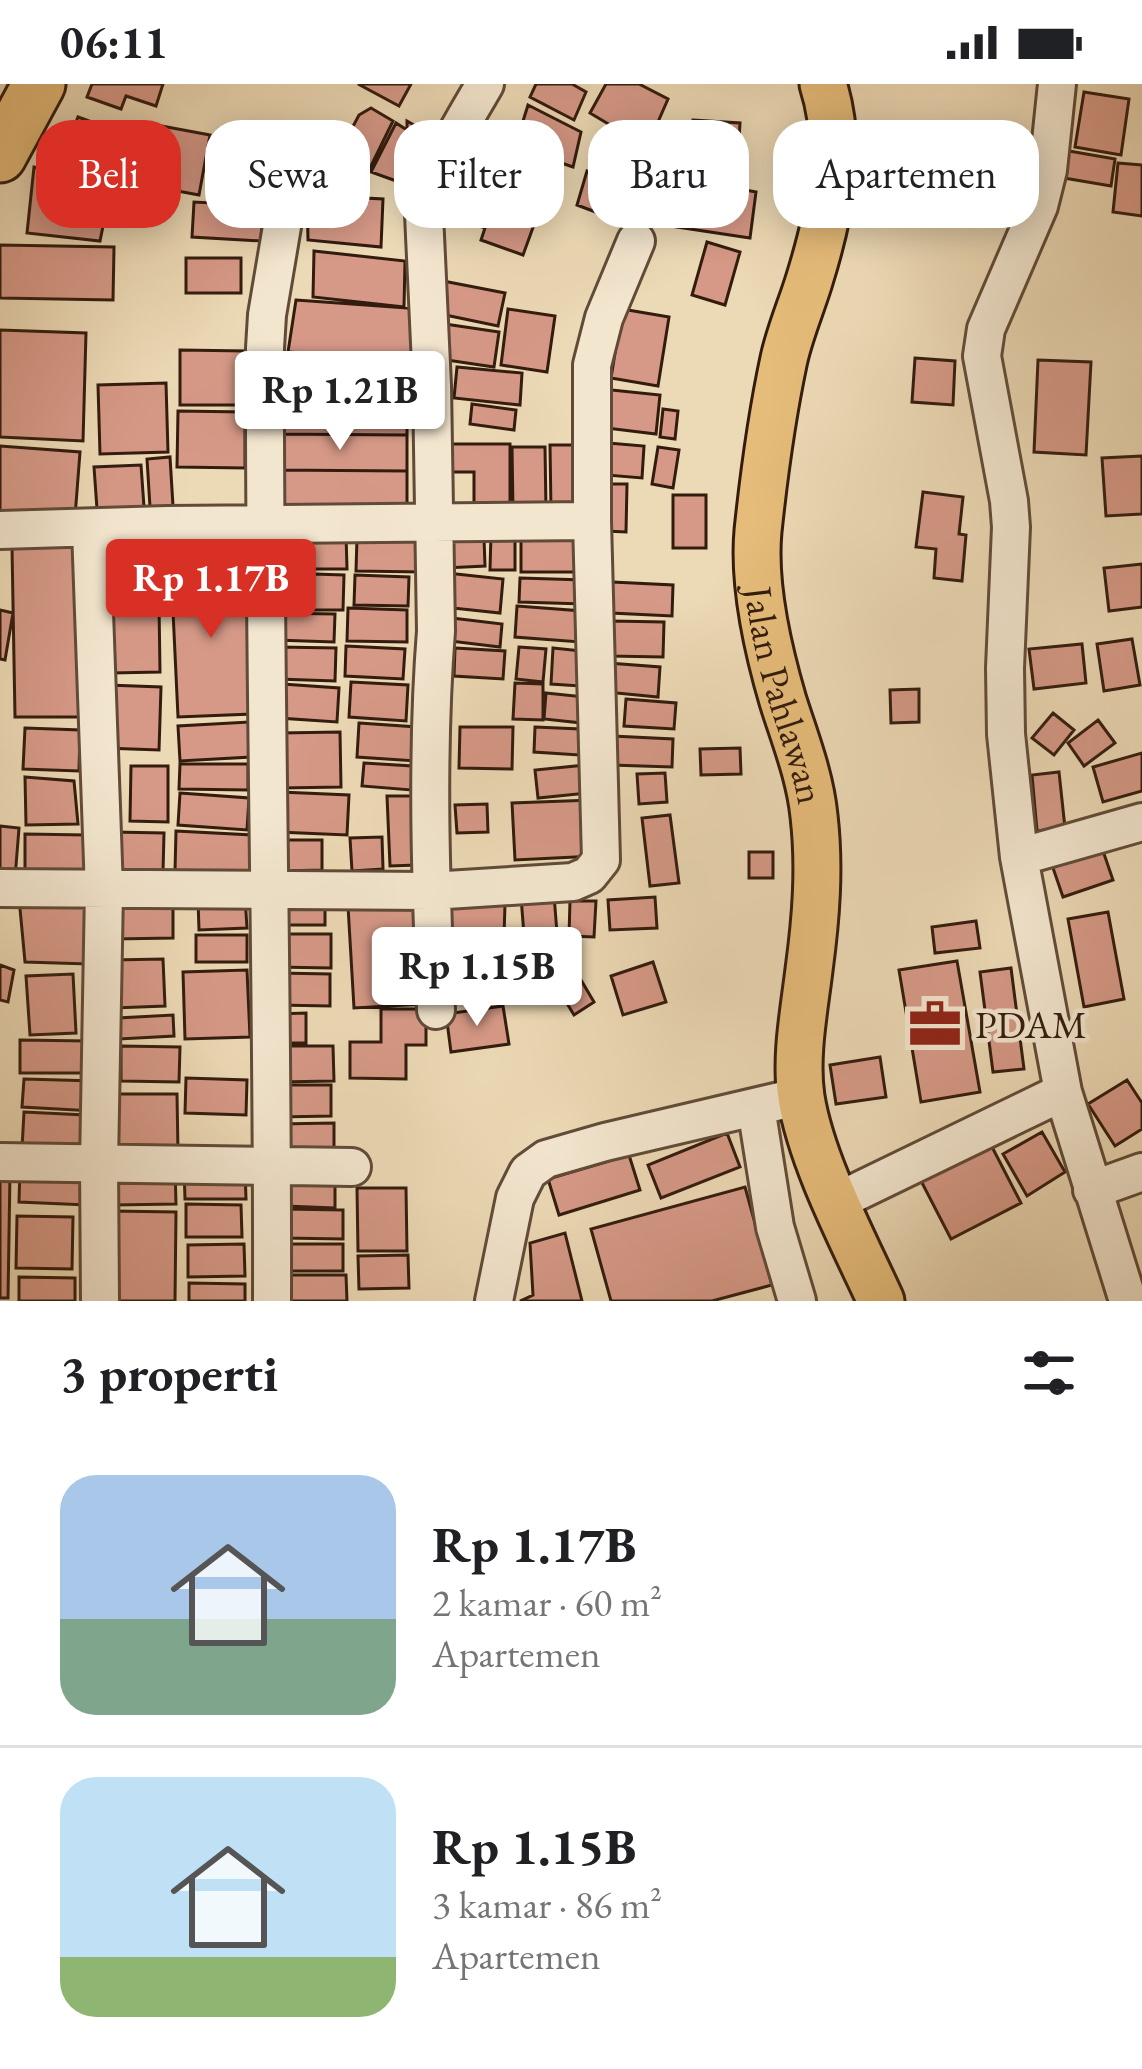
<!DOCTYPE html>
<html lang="id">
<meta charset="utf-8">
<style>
:root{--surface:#fff;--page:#f6f6f6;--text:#202124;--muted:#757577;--line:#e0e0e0;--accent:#d93025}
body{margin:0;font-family:"EB Garamond",serif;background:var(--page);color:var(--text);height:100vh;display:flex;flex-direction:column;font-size:45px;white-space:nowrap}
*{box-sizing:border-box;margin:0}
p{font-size:39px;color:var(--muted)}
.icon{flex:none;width:66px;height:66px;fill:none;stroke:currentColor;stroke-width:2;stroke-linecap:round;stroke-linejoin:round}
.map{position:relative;height:1217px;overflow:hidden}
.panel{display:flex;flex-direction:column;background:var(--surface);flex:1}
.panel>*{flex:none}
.banner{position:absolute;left:36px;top:36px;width:1071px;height:108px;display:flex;gap:24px}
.price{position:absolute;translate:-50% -102px;padding:0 27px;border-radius:12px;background:#fff;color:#222;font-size:39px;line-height:78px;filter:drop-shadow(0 3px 6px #0008)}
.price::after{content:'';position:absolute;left:50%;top:72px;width:36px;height:27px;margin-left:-18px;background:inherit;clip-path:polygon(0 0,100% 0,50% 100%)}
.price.current{background:var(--accent);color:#fff}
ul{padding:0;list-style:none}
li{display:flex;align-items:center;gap:36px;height:300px;padding:0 60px}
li+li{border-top:3px solid var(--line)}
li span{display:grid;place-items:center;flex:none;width:336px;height:240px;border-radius:36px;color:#555}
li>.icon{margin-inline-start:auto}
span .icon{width:144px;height:144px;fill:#fffc;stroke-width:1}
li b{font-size:51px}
h2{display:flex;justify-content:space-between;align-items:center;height:144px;padding:0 60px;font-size:51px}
.pill{padding:0 42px;border-radius:36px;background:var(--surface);box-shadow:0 6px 30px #0003;font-size:42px;line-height:108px}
.pill.current{background:var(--accent);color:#fff}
.status{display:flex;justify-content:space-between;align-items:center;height:84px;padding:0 60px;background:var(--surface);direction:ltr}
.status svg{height:33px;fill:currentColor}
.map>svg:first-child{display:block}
.building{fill:#d69987;stroke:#331c0e;stroke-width:3}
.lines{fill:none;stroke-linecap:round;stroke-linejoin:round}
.minor-casing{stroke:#614b38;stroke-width:42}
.major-casing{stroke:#331c0e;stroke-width:51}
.highway-casing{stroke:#331c0e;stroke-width:57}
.minor{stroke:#f3e6cf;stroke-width:36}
.major{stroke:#e6bc7a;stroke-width:45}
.highway{stroke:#e6bc7a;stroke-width:51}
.labels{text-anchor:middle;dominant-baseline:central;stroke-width:9;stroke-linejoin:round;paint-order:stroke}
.street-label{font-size:39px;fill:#331c0e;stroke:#f3e6cf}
.poi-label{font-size:39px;fill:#331c0e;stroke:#f3e6cf;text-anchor:start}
</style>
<div class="status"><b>06:11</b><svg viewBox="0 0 49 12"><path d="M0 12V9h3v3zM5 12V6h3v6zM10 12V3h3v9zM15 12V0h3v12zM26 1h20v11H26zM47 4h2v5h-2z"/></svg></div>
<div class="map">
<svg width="1142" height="1217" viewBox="0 0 1142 1217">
<rect width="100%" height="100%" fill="#ecd9b5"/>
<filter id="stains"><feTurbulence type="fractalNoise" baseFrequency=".00167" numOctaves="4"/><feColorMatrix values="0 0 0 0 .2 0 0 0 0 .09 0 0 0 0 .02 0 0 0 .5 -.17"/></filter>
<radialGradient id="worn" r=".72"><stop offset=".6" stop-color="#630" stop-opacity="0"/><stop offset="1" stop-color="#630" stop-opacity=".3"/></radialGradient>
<path class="building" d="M92,0h71l-7,22 -30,-10 -5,13 -34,-12z
M358,0h53l-12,22z
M536,0h36l14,8 -12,28 -44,-23z
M606,0h33l29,15 -21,48 -57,-34z
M1084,8l45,7 -8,56 -46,-8z
M528,21l53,27 -8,35 -58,-20z
M371,24l22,13 -24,49 -28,-21 18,-34z
M78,33l55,20 -15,42 -56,-21z
M693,36l47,3 -3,51 -47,-3z
M407,37l19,11 -5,8 11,3 -19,44 -42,-15 25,-49 11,7z
M151,40l59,11 -11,60 -59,-11z
M618,62l35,17 -23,62 -53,-20 10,-34 18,7z
M1069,67l46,8 -4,27 -47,-8z
M1118,79l24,2v51l-29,-4z
M34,83l77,19 -11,55 -73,-8z
M671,92l85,16 -6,46 -93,-14z
M482,93l61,23 -20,55 -42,-15 4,-12 -19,-7z
M213,100l20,2v12l30,2 -2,41 -69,-4 2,-35 18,1z
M307,111l76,4 -2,48 -73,-7z
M707,158l33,10 -15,53 -33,-10z
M0,161l114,2 -1,53 -113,-2z
M314,167l91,10 -1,46 -91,-10z
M186,174h55v35h-55z
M438,196l67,13 -7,33 -67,-14z
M296,216l125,9 -4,52 -129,-9z
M508,225l47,7 -8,56 -46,-7z
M622,225l47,8 -11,69 -47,-8z
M445,240l54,8 -5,35 -54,-8z
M0,246l86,3 -3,108 -83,-4z
M180,266l66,1v54h-66z
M915,274l40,3 -2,44 -41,-3z
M1038,276l53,2 -5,93 -52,-3z
M457,283l65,6 -2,32 -66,-7z
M166,299l2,69 -68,2 -2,-69z
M602,305l58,6 -4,39 -58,-7z
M274,315l133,2v34l-133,-1z
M472,320l44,6 -2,20 -44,-6z
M663,325l15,2 -3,28 -15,-2z
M178,327l67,1v56l-68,-1z
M274,350l133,1v36l-133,-1z
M608,359l36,3 -2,32 -36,-3z
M443,360h67v61h-36v-33h-31z
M550,361h33l1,65 -33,1z
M0,362l80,6 -5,65 -75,-6z
M512,363h33l1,63 -33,1z
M658,363l21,3 -6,38 -21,-4z
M1142,372v58l-36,2 -4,-58z
M170,373l3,49 -23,1 -3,-48z
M141,381l3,42 -47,2 -3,-42z
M274,386l133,1v42l-133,-2z
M605,400h22l-1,48 -21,-1z
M923,408l40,5 -4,37 7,1 -4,46 -28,-3 2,-29 -20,-2z
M673,411h33v53h-33z
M346,450l1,35h-71v-34z
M491,450l24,1v35h-25z
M521,451l65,1v36h-65z
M357,454l67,1 -1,33 -67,-1z
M484,454l1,28 -40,2 -2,-29z
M79,462l4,171h-68l-3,-170z
M1142,480v43l-33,4 -5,-43z
M245,482l7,148 -74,3 -7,-148z
M447,489l56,6 -3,34 -57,-6z
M313,490l31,1 -1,35h-30z
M355,491l54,2 -1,29 -54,-1z
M306,492l1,33 -30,1 -2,-32z
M520,494l64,2v24l-65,-2z
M612,498l61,3 -1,31 -61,-3z
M159,521l1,67 -48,1 -2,-67z
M517,522l65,5 -2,31 -65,-5z
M348,524l59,2v32l-60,-1z
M0,526l13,3 -8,47 -5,-1z
M275,529l60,1 -1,28 -59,-2z
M452,534l50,6 -2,23 -50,-6z
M611,537l53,1 -1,35 -53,-1z
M1132,555l8,46 -36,6 -7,-47z
M1082,560l4,39 -52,6 -5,-40z
M346,562l59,3 -2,30 -58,-3z
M278,563l58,1 -1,33 -57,-2z
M519,563l27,2 -3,33 -27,-3z
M455,564l50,3 -2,28 -49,-3z
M553,564l29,3 -2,35 -29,-2z
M608,579l52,4 -2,30 -52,-5z
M351,598l57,3 -2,36 -57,-4z
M515,599l28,1v36l-30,-1z
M282,600l57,4 -2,34 -58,-4z
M107,601l54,2 -2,63 -55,-2z
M919,605v33l-28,1 -1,-33z
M546,609l39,4 -3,26 -38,-4z
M626,615l50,4 -2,26 -50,-3z
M1053,629l21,17 -20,25 -22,-17z
M1098,636l17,23 -31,23 -16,-23z
M249,638l2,35 -71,4 -2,-35z
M359,639l58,4 -1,34 -59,-4z
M460,643h53l-1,42 -53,-1z
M535,643l45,2 -1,26 -45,-3z
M25,644l55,2 -1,41 -56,-2z
M340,648l1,55 -60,1 -1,-55z
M612,652l61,3 -1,28 -61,-2z
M740,664l1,26 -40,1 -1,-26z
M1142,669v38l-39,11 -10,-35z
M364,679l48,3 -1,24 -49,-4z
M180,680h68v26l-69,-1z
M586,681l2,28 -50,5 -3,-28z
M131,682h37v56l-38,-1z
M1059,688l6,56 -28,3 -5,-56z
M665,689l2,29 -28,2 -2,-30z
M25,693l49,4 4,43 -52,1z
M280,708l69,3 -2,40 -69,-3z
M180,709l69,5 -2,32 -69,-5z
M387,712h27l2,69 -26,1z
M592,716l3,56 -80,4 -3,-57z
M487,720l1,28 -31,1 -2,-28z
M670,731l9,68 -29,3 -8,-68z
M0,742l19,2 -4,50 -15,-1z
M176,747l76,4 -1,39 -76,-3z
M112,748l52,1 -1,39 -51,-1z
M25,750l61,1 4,41 -65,1z
M382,753l1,32 -31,2 -2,-33z
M280,756h42v30l-41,1z
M1102,764l11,32 -50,17 -11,-32z
M749,768h24v26h-24z
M276,809l49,1v31h-49z
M554,811l3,38 -33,2 -3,-38z
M245,813l2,31 -48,2 -1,-30z
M655,813l2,31 -47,2 -2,-30z
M19,814l71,1 -2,65 -63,-2z
M173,816v38l-59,1 -1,-38z
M570,817h26l-2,36 -25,-1z
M450,818l55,2 -1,32 -55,-2z
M418,819l5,101 -69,4 -6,-102z
M1108,828l16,87 -40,8 -16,-88z
M976,837l4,27 -45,5 -3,-26z
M277,850h54v34l-55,-1z
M196,851h51v27h-51z
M515,857v31l-66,1 -1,-31z
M163,875l2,47 -51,2 -2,-48z
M957,877l23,131 -59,10 -22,-132z
M653,878l13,40 -43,13 -12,-39z
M0,881l14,5 -6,32 -8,-2z
M1011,884l13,101 -31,3 -13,-100z
M247,886l3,67 -65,2 -2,-67z
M277,889l53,1v32l-53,-1z
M73,890l3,59 -46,2 -4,-59z
M578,891l16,27 -20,13 -17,-28z
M503,922l6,38 -58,8 -5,-38z
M381,925h45v36h-20v34l-56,-1v-36h31z
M306,929v30h-28l-1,-29z
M173,931l1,21 -55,3 -1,-21z
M20,956l67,1v32h-67z
M121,962l59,1 -1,35 -58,-1z
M276,962h57l1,35 -57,1z
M880,973l6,40 -50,7 -6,-39z
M186,994l61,2 -1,35 -61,-2z
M24,995l71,2 -2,30 -71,-4z
M1127,996l15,23v26l-27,17 -27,-42z
M278,1001h53v31l-53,1z
M114,1010h63l1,59h-64z
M24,1028l61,3 -2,36 -61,-3z
M334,1039v32l-55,1 -1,-32z
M1042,1048l23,40 -38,24 -24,-42z
M727,1049l13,34 -79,31 -13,-33z
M990,1059l31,60 -70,36 -31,-60z
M629,1071l11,35 -81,25 -11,-36z
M20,1083l68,2 -1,36 -68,-3z
M175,1084l1,36 -62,1v-36z
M184,1085h61l1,30h-61z
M0,1089h10l-2,125h-8z
M286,1093l49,1v30l-50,-2z
M745,1103l27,98 -60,16h-101l-20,-72z
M357,1104h49l1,63h-49z
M186,1120l55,1 1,32h-56z
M284,1125l59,1v29l-59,-1z
M112,1127l64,1 -1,89h-65z
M17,1132l56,1 -1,52 -56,-1z
M565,1149l17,68h-62l13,-6 -3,-52z
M244,1160l1,32 -57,1v-32z
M286,1160h57v27h-57z
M408,1171l1,33 -50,1 -1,-33z
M285,1191h61l1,26h-62z
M19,1193l56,1v23h-56z
M189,1199l56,1v17h-56z"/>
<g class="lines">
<g class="minor-casing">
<path id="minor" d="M1057,0l-9,86 -9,36 -53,123 -4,27 27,145 2,26 -6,141 1,66 13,123 44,235 65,209
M91,445l13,361 -5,274 1,137
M0,446l167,-5 425,-4
M1019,773l123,-35
M0,804l431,3 142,-9 16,-7 12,-15 -9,-339v-156l12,-47 32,-77
M436,926c-5,-126 -10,-253 0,-379l-4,-245 -8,-172c9,-46 38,-90 61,-130
M756,1023l19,120 22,74
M0,1078l352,5
M1092,1106l50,-18
M836,1118l227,-110
M272,1217c1,-318 -8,-635 -7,-953l2,-33 21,-124
M494,1217l21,-103 13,-26 18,-13 59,-17 196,-46"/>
</g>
<g class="major-casing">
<g id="major">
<path id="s1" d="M823,0c21,65 6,133 -14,197 -8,26 -19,51 -25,78 -12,56 -20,115 -26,172 -5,54 10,119 25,170 12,38 27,75 31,115 6,52 2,102 -5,154 -5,41 -14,87 -8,127 10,64 53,145 80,204"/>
</g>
</g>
<g class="highway-casing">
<path id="highway" d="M0,72l39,-72"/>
</g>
<use href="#minor" class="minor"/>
<use href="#major" class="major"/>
<use href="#highway" class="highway"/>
</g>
<defs>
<g id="office-bare" transform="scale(4.14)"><path d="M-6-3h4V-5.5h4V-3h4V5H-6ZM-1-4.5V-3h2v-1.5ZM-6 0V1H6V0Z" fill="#8f2418" stroke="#f3e6cf" stroke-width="2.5" paint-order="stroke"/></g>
</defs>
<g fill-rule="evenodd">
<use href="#office-bare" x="935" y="940"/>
</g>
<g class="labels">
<g class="street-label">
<text stroke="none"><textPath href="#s1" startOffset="624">Jalan Pahlawan</textPath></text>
</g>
<g class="poi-label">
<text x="975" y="940">PDAM</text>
</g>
</g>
<rect width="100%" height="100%" filter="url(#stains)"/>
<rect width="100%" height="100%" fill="url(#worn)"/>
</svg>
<b class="price" style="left:340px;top:369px">Rp 1.21B</b>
<b class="price current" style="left:211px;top:557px">Rp 1.17B</b>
<b class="price" style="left:477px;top:945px">Rp 1.15B</b>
<div class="banner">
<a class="pill current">Beli</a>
<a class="pill">Sewa</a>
<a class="pill">Filter</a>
<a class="pill">Baru</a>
<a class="pill">Apartemen</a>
</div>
</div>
<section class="panel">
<h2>3 properti<svg class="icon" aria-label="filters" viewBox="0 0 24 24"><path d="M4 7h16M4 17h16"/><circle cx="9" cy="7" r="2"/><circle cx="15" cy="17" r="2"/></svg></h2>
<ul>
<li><span style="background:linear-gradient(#a9c7e8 60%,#7fa58c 0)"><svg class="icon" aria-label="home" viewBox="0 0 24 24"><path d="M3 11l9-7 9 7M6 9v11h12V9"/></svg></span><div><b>Rp 1.17B</b><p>2 kamar · 60 m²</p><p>Apartemen</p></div></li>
<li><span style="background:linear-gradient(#bfe0f5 75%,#8fb573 0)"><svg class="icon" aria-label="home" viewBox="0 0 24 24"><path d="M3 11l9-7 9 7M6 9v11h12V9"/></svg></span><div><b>Rp 1.15B</b><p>3 kamar · 86 m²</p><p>Apartemen</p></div></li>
</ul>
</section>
